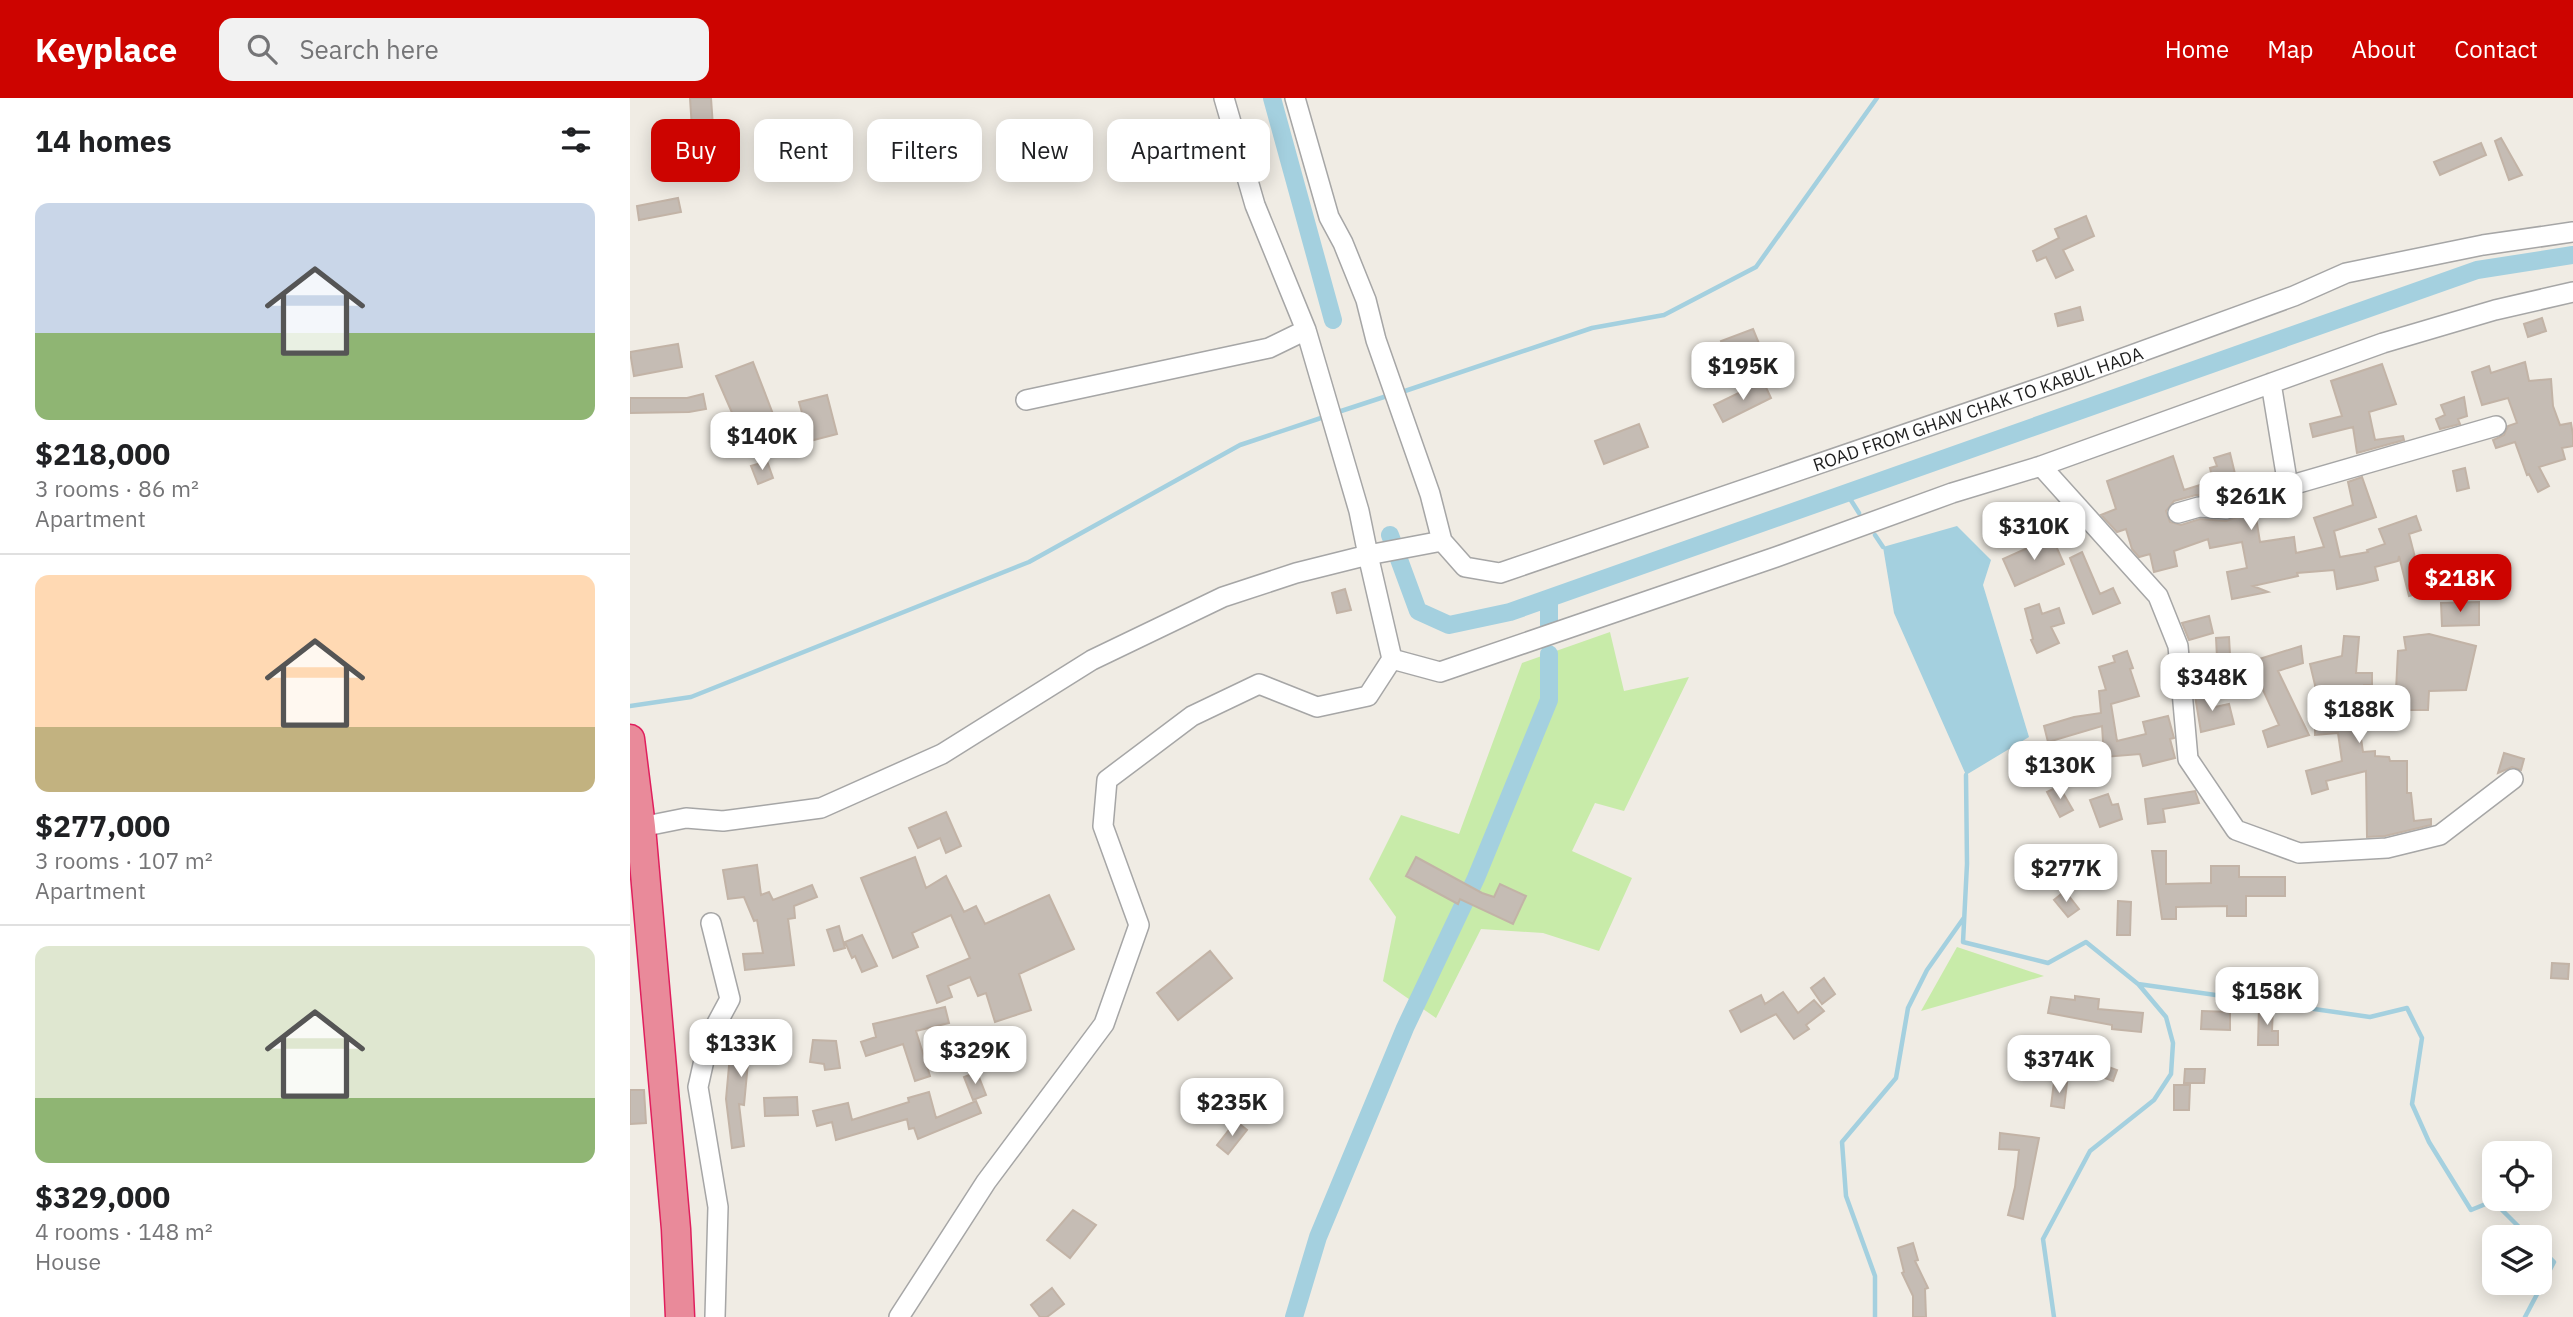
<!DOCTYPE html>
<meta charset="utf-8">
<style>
:root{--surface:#fff;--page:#f2f2f2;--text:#202124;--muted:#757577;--line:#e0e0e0;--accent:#cd0400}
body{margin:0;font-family:"IBM Plex Sans",sans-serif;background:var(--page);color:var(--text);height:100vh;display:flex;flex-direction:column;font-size:26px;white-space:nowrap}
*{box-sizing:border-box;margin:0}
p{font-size:23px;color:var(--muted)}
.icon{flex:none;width:38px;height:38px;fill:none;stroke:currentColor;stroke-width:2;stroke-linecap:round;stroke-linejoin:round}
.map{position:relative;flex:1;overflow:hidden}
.sheet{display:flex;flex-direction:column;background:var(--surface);width:630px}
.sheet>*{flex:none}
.top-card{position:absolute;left:21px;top:21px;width:665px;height:63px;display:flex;gap:14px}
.tools{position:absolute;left:1852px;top:1043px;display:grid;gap:14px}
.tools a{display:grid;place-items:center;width:70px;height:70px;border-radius:14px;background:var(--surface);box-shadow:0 4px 18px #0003;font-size:35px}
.price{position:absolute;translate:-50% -60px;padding:0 16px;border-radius:14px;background:#fff;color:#222;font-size:23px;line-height:46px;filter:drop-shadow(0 2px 4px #0008)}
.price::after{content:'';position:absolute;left:50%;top:42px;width:21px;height:16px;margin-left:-10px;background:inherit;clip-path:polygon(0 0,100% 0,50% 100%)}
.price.on{background:var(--accent);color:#fff}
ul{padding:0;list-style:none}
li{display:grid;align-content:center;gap:14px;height:371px;padding:0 35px}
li+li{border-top:2px solid var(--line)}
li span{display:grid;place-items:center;height:217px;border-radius:14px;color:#555}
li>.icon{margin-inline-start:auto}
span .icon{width:126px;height:126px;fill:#fffc;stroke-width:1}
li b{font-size:30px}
h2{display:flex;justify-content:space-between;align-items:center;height:84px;padding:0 35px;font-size:30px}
.pill{padding:0 24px;border-radius:14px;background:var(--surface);box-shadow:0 4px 18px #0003;font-size:24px;line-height:63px}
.pill.on{background:var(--accent);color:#fff}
header{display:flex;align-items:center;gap:42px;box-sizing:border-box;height:98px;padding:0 35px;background:var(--accent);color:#fff}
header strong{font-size:33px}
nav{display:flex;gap:38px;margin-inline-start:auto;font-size:24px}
.search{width:490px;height:63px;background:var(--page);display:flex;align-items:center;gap:18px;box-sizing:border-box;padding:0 24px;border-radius:14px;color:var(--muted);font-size:26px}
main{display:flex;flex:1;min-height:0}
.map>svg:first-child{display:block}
.grass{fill:#c8eba9}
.water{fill:#a4d0df}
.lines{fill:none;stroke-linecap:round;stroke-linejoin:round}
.stream{stroke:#a4d0df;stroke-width:4.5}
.canal{stroke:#a4d0df;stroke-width:18}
.building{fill:#c5bcb4;stroke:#c2b3a6;stroke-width:2}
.minor-casing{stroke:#a6a6a6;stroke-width:22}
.highway-casing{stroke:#e01f5d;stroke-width:31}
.minor{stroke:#fff;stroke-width:19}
.highway{stroke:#e98a9a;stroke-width:28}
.labels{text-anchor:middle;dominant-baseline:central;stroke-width:5;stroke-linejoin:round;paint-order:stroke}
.street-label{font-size:18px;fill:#1f1f1f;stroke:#fff}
</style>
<header>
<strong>Keyplace</strong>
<div class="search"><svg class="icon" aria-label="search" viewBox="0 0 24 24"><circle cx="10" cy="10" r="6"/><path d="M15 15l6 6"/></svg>Search here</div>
<nav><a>Home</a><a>Map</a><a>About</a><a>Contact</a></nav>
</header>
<main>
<section class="sheet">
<h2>14 homes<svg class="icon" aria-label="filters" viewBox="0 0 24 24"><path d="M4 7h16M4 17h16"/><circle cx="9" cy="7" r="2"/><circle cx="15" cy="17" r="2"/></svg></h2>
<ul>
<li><span style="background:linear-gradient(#c9d6e8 60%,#8fb573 0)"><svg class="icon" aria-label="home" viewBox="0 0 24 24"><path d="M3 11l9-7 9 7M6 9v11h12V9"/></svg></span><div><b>$218,000</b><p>3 rooms · 86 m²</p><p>Apartment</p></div></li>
<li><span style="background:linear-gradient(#ffd9b3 70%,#c2b280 0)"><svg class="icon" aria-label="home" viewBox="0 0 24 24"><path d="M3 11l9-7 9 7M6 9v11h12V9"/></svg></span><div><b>$277,000</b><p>3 rooms · 107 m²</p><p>Apartment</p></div></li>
<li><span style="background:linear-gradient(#dfe7d0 70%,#8fb573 0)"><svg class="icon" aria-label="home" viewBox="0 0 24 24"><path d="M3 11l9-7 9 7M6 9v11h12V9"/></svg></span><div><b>$329,000</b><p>4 rooms · 148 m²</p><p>House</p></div></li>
</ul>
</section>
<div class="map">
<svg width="1943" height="1219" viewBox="0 0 1943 1219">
<rect width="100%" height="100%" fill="#f0ece4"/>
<path class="grass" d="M980,534l14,59 65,-14 -65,134 -29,-8 -23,48 60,27 -33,73 -56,-18 -62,-4 -45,89 -53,-37 13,-64 -27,-38 32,-64 58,19 63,-171z
M1327,849l87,29 -123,35z"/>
<path class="water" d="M1327,428l34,34 -8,25 46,152 -63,38 -72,-162 -11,-66z"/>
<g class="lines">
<path class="stream" d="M769,295l193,-65 72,-13 92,-48 121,-169
M705,315l55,-18
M1217,396l12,19
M1245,437l8,12
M0,608l61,-9 338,-135 211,-117 87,-29
M1336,677l1,89 -4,78 85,21 38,-21 52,42 232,33 37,-9 15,30 -10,66 17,38 42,68 22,-9 36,36
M1245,1219v-41l-29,-80 -4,-54 54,-64 12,-70 19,-38 36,-51
M1424,1219l-11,-78 47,-88 64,-51 17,-26 2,-31 -7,-26 -27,-32
M1895,1219l29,-55 -15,-15"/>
<path class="canal" d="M642,0l61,222
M760,437l28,76 31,14 61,-13 967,-342 96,-15
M919,502v27
M664,1219l24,-80 87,-209 71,-150 73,-178v-46"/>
</g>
<path class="building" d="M60,0h21l2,29 -21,2z
M1871,40l21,37 -13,5 -14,-39z
M1851,45l5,12 -46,20 -6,-13z
M48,100l3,14 -42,8 -2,-14z
M1456,118l8,20 -31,14 10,20 -17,8 -10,-21 -9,4 -4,-10 26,-13 -4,-9z
M1450,209l3,13 -25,6 -3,-12z
M1912,220l4,13 -18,6 -4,-13z
M1123,231l7,17 -32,12 -7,-17z
M48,246l4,23 -48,9 -4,-24z
M123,264l20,52 -3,2 4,10 -31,12 -27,-62z
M1895,264l4,19 22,-2 2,27 7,19 11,-2 2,12v11l-11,2 3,11 -26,8 10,19 -11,6 -9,-18 -2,1 -12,-33 -19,6 -3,-8 11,-5 4,-9 9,-3 -9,-25 -26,7 -10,-33 17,-6 2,7z
M1752,266l14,40 -27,8 6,28 28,-4 1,4 -47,13 -4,-26 -40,10 -3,-13 32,-8 -11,-35z
M1133,283l8,17 -48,24 -9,-17z
M73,296l3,15 -17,3 -59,1v-15h57z
M197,297l10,39 -27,7 -11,-39z
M1834,299l3,19 -9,3 2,5 -20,5 -4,-10 9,-4 -4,-10z
M1009,326l9,23 -44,17 -9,-23z
M1600,355l6,25 -13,3 3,15 -30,-1 -22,6 -8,10 4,11 11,3 19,-6 26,2 29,-10 5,31 34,-5 2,16 28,-6 -10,-29 39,-13 -5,-23 14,-5 14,40 -42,14 6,26 28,-5 -1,-2 18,-6 -6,-15 37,-13 5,14 -12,4 15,58 -15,4 -10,-40 -1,5 -23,6 3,13 -16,4 -25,5 -3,-19 -37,3 1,3 -45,10 15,6 -36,7 -5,-27 20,-4 -5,-26 -32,6 -2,-9 -34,12 3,15 -23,6 -4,-18 -11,3 -7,-8 -6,-20 -9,3 -16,-17 15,-6 -9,-28 66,-25 11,34 29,-9 -3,-13 7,-2 -3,-8z
M137,363l6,17 -15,6 -7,-18z
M1835,370l4,20 -12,3 -4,-20z
M1422,439l12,27 -49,22 -12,-27z
M1452,454l18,42 13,-6 7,15 -27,11 -23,-56z
M715,491l6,21 -14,3 -5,-20z
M1849,504v23l-37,1 -1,-23z
M1409,506l3,10 17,-6 5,15 -13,4 8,16 -22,10 -6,-13 2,-1 -8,-30z
M1579,518l4,17 -24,7 -7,-17z
M1799,536l47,12 -10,44 -37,1 -1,19h-33l3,-59 8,-1 -2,-13z
M1714,538l15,1 -3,36h16v12h-8l1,33h-7l5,34 12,-1v5l14,1 1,4h17v32h4l3,28 17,-2v6l-46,11 -18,1 -1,-66 -40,10 2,8 -16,5 -6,-23 36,-10 -4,-28 -23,2v-50l-5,-21 32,-8z
M1599,539l2,36 -13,4 -2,-39z
M1671,548l2,17 -25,8 31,64 -41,12 -5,-16 16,-6 -16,-35 -10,-29z
M1497,553l6,17 -3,1 9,27 -28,8 6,37 29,-7 -3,-12 25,-6 6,22 -4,1 5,19 -32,8 -3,-12 -36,3 -2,-31 -54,16 -4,-16 30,-9 27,-4 -2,-22 7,-1 -7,-23 16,-5 -2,-6z
M1581,594l4,15 14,-3 5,20 -33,8 -6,-36z
M1874,655l20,6 -3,11 -9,-3 -14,6z
M1429,688l14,24 -13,7 -13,-25z
M1565,693l4,12 -36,6 2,13 -17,2 -3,-25z
M1478,696l4,11 6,-1 4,15 -22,8 -10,-27z
M316,714l15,34 -15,7 -6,-15 -22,10 -9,-20z
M1422,753h18l15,31 -15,7z
M1522,753h14v33l45,-1v-17h28v11h46v19h-39v20h-19v-10l-51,1v12h-14z
M285,759l11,31 20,-12 18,36 12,-6 9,18 64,-29 25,54 -55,25 12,36 -36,12 -9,-29 -8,3 -8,-19 -22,9 4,11 -15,6 -10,-27 43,-18 -19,-43 -39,18 6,14 -25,11 -32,-80z
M786,759l66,36 12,4 6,-13 26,12 -13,28 -53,-25 -2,5 -52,-28z
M127,767l4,30 8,-3 4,8 39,-15 5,12 -23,9 1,12 -7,1 6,46 -49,5 -2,-16 20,-1 -6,-33 -3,1 -10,-24 -16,2 -5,-29z
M1435,793l14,18 -11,8 -14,-17z
M1488,803l13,1 -1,33h-13z
M209,828l6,22 -11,3 -7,-21z
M232,837l15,31 -15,6 -7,-16 -3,2 -7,-16z
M580,853l22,27 -54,42 -21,-27z
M1922,865l17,1 -1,15 -17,-1z
M1194,880l11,16 -13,10 -11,-16z
M1153,894l15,21 16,-13 10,11 -18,14 3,4 -15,10 -18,-25 -35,18 -11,-21 31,-16 4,9z
M1445,898l24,3 -1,10 45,4 -2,19 -29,-3v-4l-64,-12 3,-16 24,3z
M1629,908h14l-1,25h6v14h-20z
M315,909l4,16 -33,8 14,45 -15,5 -12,-37 -37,12 -5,-14 15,-5 -3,-13z
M1572,913l28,1v18l-29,-1z
M102,935l38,4 -3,18 -18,-3 -5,53 -5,-1 5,42 -12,2 -6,-49z
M183,942l23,1 4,27 -15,2 -1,-6 -14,-2z
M1386,948h16l1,17h-16z
M1462,963l25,9 -4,11 -25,-9z
M1555,971h20l-1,14h-20z
M347,974l9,23 -13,5 -9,-23z
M1424,984l13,1 -3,25 -13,-2z
M1544,987h16l-1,25h-15z
M0,992h14l2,33 -16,1z
M299,994l7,26 40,-17 5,12 -63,26 -4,-11 -5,1 -2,-10 -71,21 -4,-18 -15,4 -4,-15 35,-8 4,17 57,-18 -1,-4z
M167,999l1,18 -33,1 -1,-18z
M606,1023l11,9 -19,24 -11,-9z
M1370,1035l39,5 -16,81 -15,-4 7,-28 4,-37 -20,-1z
M443,1112l23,15 -26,33 -23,-18z
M1283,1145l5,17 -3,1 13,27 -3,1 1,28h-13v-21l-11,-23 2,-1 -6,-24z
M422,1190l12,16 -17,13h-7l-9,-12z"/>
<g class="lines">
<g class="minor-casing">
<path id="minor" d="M594,0l31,107 51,125 53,181 9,44 74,-14
M665,0l34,119 14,26 23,57 10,40 54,154 12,47 23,26 35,6 566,-194 228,-83 52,-23 137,-28 90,-13
M1641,285l17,103
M396,302l243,-52 37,-18
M1411,368l117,130 20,50 10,113 48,71 63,23 88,-5 53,-13 73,-56
M1548,415l21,-6 27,2 62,-23 208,-60
M11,729l45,-9 37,3 98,-13 121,-54 150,-94 131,-63 73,-24 72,-18 24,104 48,13 336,-115 176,-64 89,-27 342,-123 112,-33 78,-18
M81,825l19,76 -21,39 -11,49 20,120 -3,110
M269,1219l87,-135 118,-158 35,-99 -36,-99 4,-46 85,-64 67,-32 58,23 51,-11 24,-37"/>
</g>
<g class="highway-casing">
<path id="highway" d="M0,641l11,88 35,402 4,88"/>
</g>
<use href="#minor" class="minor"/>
<use href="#highway" class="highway"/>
</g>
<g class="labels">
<g class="street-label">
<text transform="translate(1348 311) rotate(-19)">ROAD FROM GHAW CHAK TO KABUL HADA</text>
</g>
</g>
</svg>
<div class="tools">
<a><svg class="icon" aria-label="locate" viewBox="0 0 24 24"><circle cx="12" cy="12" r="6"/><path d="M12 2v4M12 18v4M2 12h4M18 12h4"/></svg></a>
<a><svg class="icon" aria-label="layers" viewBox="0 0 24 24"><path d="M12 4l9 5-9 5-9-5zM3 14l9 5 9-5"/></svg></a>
</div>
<b class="price" style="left:1113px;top:304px">$195K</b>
<b class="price" style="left:132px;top:374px">$140K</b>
<b class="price" style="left:1621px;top:434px">$261K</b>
<b class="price" style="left:1404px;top:464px">$310K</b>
<b class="price on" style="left:1830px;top:516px">$218K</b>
<b class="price" style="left:1582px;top:615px">$348K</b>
<b class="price" style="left:1729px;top:647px">$188K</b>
<b class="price" style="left:1430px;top:703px">$130K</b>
<b class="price" style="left:1436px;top:806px">$277K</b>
<b class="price" style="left:1637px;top:929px">$158K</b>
<b class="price" style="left:111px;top:981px">$133K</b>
<b class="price" style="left:345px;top:988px">$329K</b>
<b class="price" style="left:1429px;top:997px">$374K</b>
<b class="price" style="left:602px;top:1040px">$235K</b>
<div class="top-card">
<a class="pill on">Buy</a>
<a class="pill">Rent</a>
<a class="pill">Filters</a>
<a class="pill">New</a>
<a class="pill">Apartment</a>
</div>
</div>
</main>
